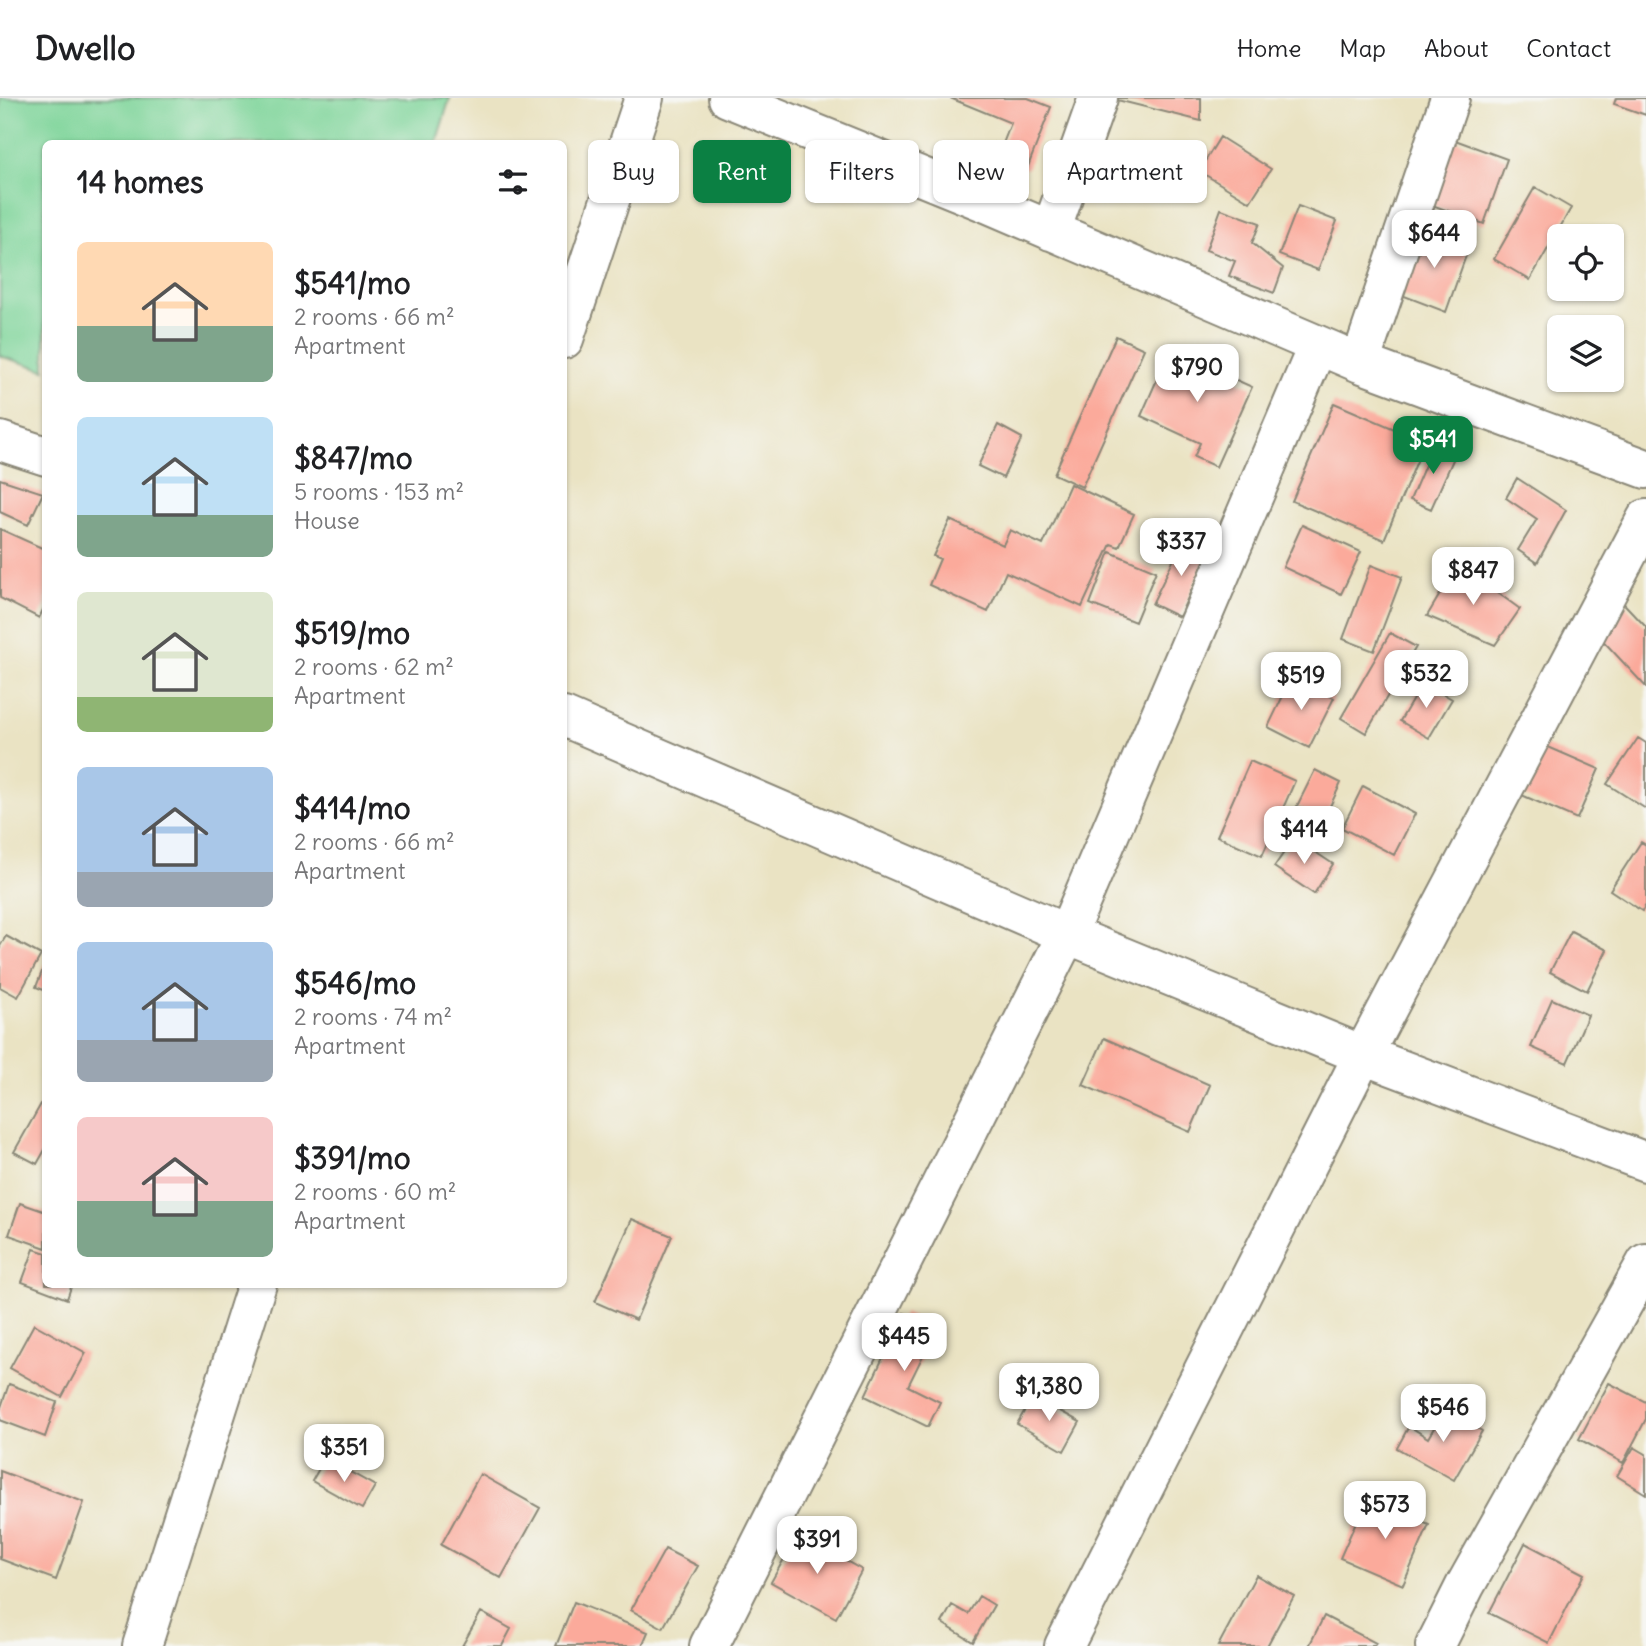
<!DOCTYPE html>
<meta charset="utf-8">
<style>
:root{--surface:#fff;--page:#f2f2f2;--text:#202124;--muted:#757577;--line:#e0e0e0;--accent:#0b8043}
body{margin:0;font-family:Delius,sans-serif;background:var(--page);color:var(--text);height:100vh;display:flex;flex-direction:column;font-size:26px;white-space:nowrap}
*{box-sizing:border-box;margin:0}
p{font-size:23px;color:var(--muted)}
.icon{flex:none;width:38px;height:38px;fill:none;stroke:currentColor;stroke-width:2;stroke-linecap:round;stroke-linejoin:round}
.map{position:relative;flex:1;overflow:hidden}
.panel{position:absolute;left:42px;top:42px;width:525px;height:1148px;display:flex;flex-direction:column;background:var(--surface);border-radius:10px;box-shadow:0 2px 5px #0004}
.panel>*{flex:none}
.banner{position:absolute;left:588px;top:42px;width:665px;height:63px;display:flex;gap:14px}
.buttons{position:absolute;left:1547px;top:126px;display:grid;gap:14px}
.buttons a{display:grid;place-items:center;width:77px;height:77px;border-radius:10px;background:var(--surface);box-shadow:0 2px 5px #0004;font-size:35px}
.price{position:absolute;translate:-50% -60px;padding:0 16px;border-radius:14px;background:#fff;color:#222;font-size:23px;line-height:46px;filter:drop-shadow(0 2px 4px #0008)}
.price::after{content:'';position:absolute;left:50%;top:42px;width:21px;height:16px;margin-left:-10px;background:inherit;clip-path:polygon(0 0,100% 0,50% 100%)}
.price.active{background:var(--accent);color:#fff}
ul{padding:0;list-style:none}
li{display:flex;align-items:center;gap:21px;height:175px;padding:0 35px}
li span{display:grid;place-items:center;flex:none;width:196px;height:140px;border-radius:10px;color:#555}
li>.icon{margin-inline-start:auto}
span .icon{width:84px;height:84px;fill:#fffc;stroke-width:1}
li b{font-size:30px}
h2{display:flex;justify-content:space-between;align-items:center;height:84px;padding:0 35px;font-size:30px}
.tag{padding:0 24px;border-radius:10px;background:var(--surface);box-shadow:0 2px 5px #0004;font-size:24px;line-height:63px}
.tag.active{background:var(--accent);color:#fff}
header{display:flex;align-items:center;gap:42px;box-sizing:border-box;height:98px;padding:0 35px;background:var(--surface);border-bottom:2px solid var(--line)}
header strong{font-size:33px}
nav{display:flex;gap:38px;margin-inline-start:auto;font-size:24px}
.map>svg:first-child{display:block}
.green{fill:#7dd499;stroke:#548062;stroke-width:2}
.building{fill:#fbaa9b}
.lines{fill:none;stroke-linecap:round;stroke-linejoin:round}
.street-casing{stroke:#8a8777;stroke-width:42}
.primary-casing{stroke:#8a8777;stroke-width:42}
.street{stroke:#fff;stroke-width:38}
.primary{stroke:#fff;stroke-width:38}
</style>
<header>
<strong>Dwello</strong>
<nav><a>Home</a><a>Map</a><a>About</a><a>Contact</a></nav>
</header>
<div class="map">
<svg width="1646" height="1548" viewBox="0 0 1646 1548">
<rect width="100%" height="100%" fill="#f6f6f2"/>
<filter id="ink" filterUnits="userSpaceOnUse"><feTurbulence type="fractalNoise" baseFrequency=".0143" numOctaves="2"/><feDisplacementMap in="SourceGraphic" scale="14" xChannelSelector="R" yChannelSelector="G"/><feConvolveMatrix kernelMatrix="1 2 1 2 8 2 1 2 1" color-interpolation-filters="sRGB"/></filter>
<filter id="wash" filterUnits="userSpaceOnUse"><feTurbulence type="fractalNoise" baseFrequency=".00686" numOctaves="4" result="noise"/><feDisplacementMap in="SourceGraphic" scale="28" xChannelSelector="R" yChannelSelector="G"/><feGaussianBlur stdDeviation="1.57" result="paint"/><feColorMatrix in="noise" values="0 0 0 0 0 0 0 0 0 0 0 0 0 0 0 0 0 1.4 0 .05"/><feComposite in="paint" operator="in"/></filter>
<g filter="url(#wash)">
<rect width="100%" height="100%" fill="#eae3c3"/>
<path class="green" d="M0,0h450l-14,45 -390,1 -1,226 -45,-14z"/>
<g id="blocks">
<path class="building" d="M950,0h78l23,9 -24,62 -37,-15 4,-11 8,3 9,-23z
M1113,0h88v23l-88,-22z
M1616,0h30v17l-32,-11z
M1220,39l51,32 -21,33 -51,-31z
M1455,42l52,19 -23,65 -52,-19z
M1535,89l36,21 -41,72 -36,-21z
M1298,108l39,15 -19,49 -39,-15z
M1221,111l39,14 -8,20 31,25 -9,25 -45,-17 6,-15 -29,-11z
M1422,131l47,18 -23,65 -47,-18z
M1116,238l28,13 -62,138 -28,-13z
M1170,252l82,37 -36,80 -22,-10 6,-14 -59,-27z
M1334,305l91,39 -41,98 -92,-39z
M998,327l24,13 -19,40 -25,-12z
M1434,346l22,9 -25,56 -21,-9z
M1517,380l49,32 -29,53 -19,-13 19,-31 -31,-21z
M0,381l43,14 -15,32 -28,-13z
M1070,386l64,30 -15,33 -8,-3 -29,63 -76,-35 -18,40 -59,-27 11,-26 -7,-3 17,-36 53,25 7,-15 33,15z
M1302,427l59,27 -20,42 -58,-27z
M0,431l44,20 2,-4v59l-7,14 -39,-20z
M1184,440l26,12 -31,67 -27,-13z
M1110,454l46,19 -21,51 -45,-18z
M1458,466l62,45 -25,36 -68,-29z
M1371,467l31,12 -28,74 -31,-12z
M1612,493l34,36v60l-64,-69z
M1390,535l26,14 -50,86 -25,-15z
M1292,579l42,21 -25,50 -41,-21z
M1423,584l29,17 -23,39 -29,-17z
M1638,640l8,5v66l-39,-25z
M1539,645l60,26 -22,50 -60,-26z
M1250,663l45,20 -33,75 -45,-20z
M1315,672l26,13 -17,36 -27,-13z
M1363,688l52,28 -21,41 -52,-27z
M1294,740l39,26 -19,30 -40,-27z
M1641,744l5,3v60l-4,6 -32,-21z
M1571,833l36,19 -20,41 -37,-19z
M6,838l35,19 -23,42 -18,-10v-41z
M45,866h1v27l-10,-4z
M1552,901l36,16 -21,48 -36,-16z
M1104,940l106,47 -20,47 -107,-47z
M46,997v53l-9,16 -23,-12z
M20,1105l26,9v36l-37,-13z
M632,1121l40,17 -36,84 -41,-18z
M34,1151l12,4v31h26l-5,15 -45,-17z
M904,1215l32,16 -28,57 32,16 -12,25 -63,-31z
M34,1226l52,29 -24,44 -52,-29z
M1609,1285l37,19v17l-23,44 -44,-24z
M9,1286l48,18 -12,35 -45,-17v-10z
M1033,1298l47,26 -16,29 -47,-27z
M1445,1311l37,22 -28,49 -57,-32 12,-22 19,12z
M1634,1349l12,7v40l-29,-18z
M325,1360l50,28 -13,23 -50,-28z
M0,1373l84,31 -28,78 -56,-21z
M480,1376l60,34 -39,70 -60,-33z
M1367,1399l62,28 -26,60 -63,-27z
M798,1436l64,36 -26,48 -65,-36z
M1525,1445l59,31 -35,69 -60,-30z
M665,1451l33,17 -35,62 -32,-18z
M1256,1477l38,21 -27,50h-49z
M979,1498l15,9 -21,37 -31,-19 10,-18 16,9z
M574,1504l74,30 -6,14h-86z
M481,1514l30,17 -9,17h-40z
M1324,1518l52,27 -2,3h-65z"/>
</g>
</g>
<g filter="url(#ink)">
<use href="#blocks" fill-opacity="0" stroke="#8a8777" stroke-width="2"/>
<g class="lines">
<g class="street-casing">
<path id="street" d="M728,0l261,106 371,159 286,106
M1051,133l47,-133
M1360,265l90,-265
M0,343l46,15
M564,619l503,217 296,121 283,107
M709,1548l358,-712 251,-589
M1064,1548l299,-591 283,-536
M1435,1548l30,-60 181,-323"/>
</g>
<g class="primary-casing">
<path id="primary" d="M564,241l80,-241
M142,1548l115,-362"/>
</g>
<use href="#street" class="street"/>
<use href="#primary" class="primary"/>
</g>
</g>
</svg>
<div class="buttons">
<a><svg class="icon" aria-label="locate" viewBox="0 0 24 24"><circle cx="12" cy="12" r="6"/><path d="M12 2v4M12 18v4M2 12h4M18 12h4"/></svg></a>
<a><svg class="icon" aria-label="layers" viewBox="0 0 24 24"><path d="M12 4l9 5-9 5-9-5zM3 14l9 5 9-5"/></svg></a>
</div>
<b class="price" style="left:1434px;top:172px">$644</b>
<b class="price" style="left:1197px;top:306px">$790</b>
<b class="price active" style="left:1433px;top:378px">$541</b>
<b class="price" style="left:1181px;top:480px">$337</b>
<b class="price" style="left:1473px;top:509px">$847</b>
<b class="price" style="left:1426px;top:612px">$532</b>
<b class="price" style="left:1301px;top:614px">$519</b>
<b class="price" style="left:1304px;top:768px">$414</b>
<b class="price" style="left:904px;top:1275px">$445</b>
<b class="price" style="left:1049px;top:1325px">$1,380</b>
<b class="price" style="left:1443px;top:1346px">$546</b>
<b class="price" style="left:344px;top:1386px">$351</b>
<b class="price" style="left:1385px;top:1443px">$573</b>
<b class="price" style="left:817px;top:1478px">$391</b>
<div class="banner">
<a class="tag">Buy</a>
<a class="tag active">Rent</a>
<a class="tag">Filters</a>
<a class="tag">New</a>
<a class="tag">Apartment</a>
</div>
<section class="panel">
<h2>14 homes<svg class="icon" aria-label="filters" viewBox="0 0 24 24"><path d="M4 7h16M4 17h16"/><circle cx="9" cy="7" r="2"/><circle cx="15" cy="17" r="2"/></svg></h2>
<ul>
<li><span style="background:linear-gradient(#ffd9b3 60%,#7fa58c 0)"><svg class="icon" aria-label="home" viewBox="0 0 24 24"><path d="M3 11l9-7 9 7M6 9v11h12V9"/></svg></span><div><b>$541/mo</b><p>2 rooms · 66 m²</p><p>Apartment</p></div></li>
<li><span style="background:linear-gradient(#bfe0f5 70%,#7fa58c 0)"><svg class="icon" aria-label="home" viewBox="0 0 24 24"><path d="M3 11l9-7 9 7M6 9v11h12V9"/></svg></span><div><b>$847/mo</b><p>5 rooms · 153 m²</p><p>House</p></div></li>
<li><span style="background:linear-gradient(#dfe7d0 75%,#8fb573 0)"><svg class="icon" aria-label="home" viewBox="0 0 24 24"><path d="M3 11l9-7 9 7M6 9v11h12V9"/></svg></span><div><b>$519/mo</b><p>2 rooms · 62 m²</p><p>Apartment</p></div></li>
<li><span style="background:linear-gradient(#a9c7e8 75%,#9aa5b1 0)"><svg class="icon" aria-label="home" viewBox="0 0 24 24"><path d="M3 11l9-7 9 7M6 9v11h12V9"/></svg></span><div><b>$414/mo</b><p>2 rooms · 66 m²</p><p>Apartment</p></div></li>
<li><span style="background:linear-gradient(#a9c7e8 70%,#9aa5b1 0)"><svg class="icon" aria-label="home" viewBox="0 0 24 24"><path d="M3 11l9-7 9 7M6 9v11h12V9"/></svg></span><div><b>$546/mo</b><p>2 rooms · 74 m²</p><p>Apartment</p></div></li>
<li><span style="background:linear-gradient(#f6c9c9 60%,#7fa58c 0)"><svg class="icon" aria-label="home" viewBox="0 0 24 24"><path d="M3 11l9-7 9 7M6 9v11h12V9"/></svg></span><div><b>$391/mo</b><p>2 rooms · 60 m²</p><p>Apartment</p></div></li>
</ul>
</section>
</div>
